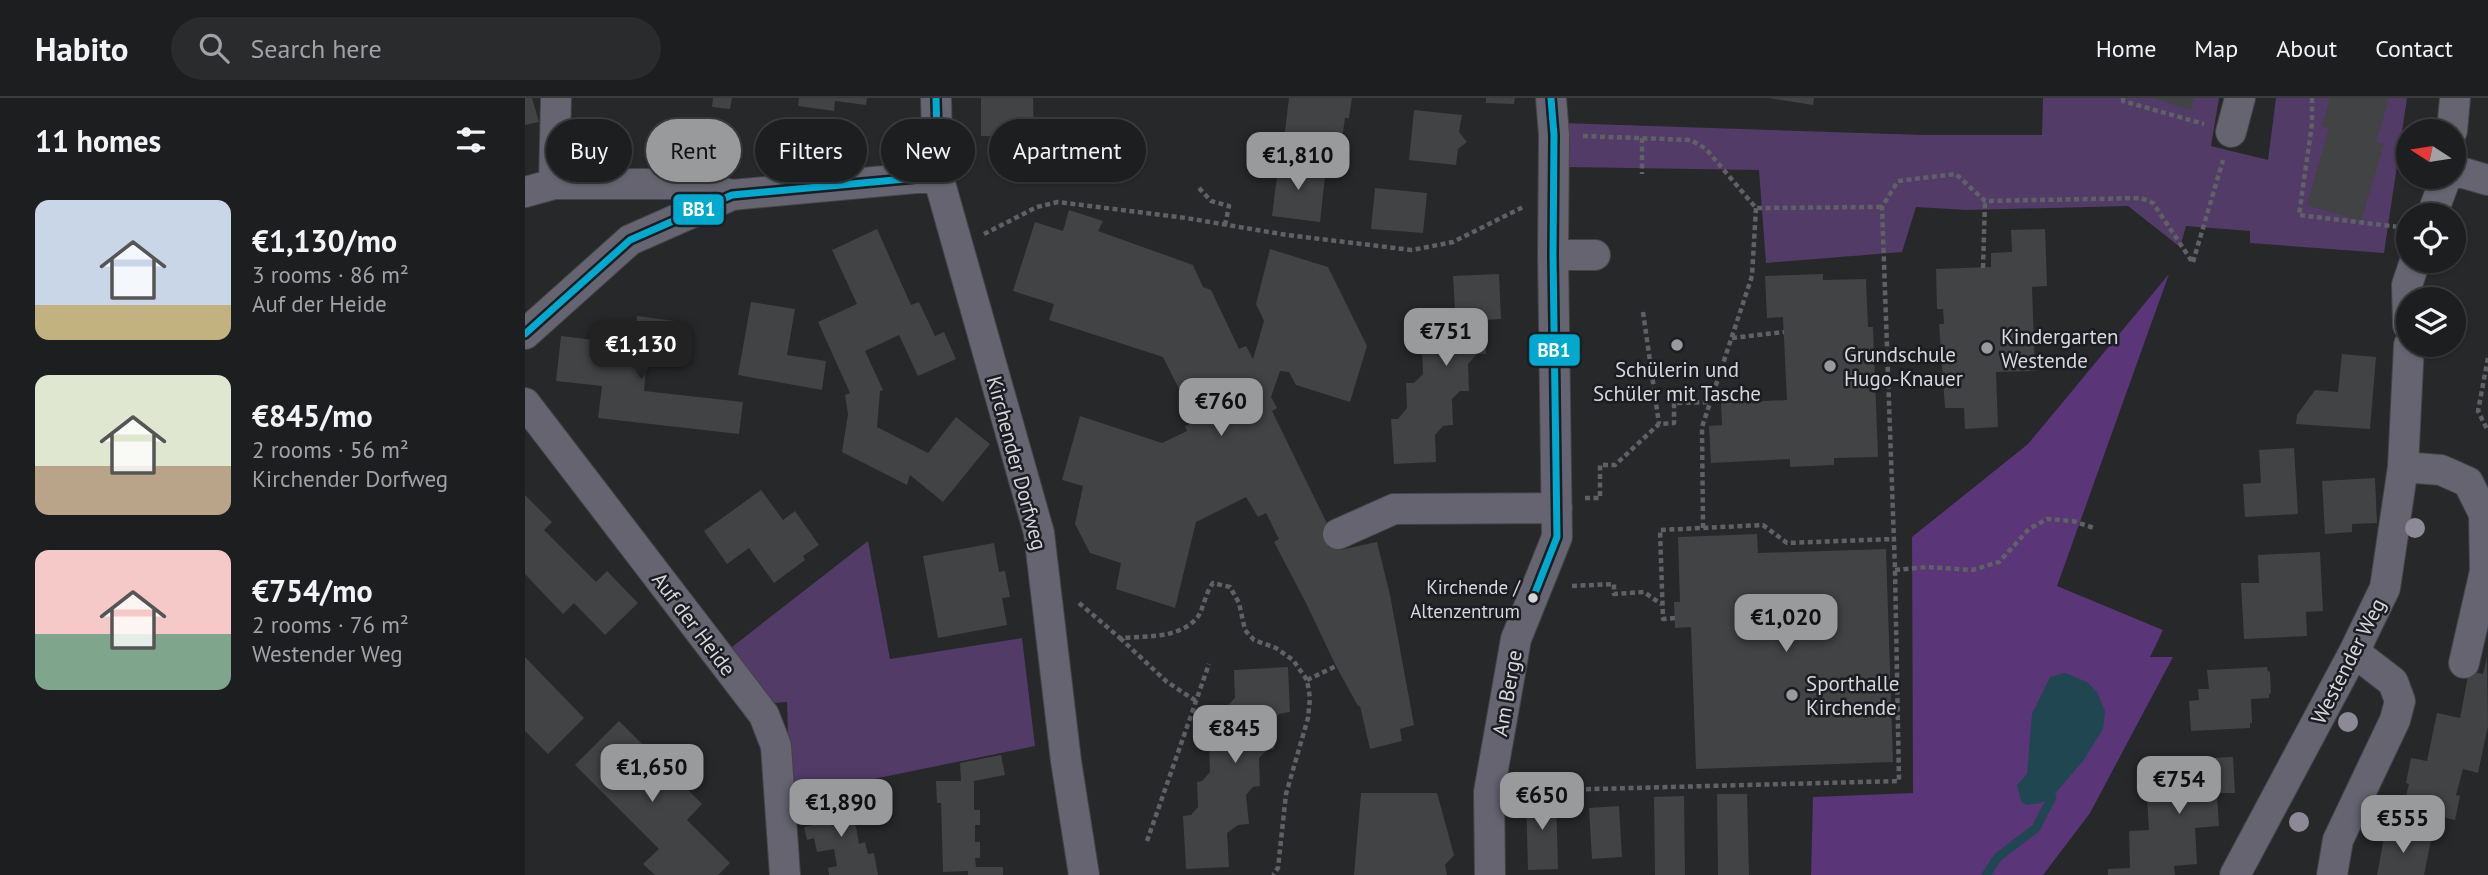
<!DOCTYPE html>
<meta charset="utf-8">
<style>
:root{--surface:#1c1e20;--page:#292b2d;--text:#f1f3f6;--muted:#a0a2a5;--line:#3a3c3e;--accent:#989a9c}
body{margin:0;font-family:"PT Sans",sans-serif;background:var(--page);color:var(--text);height:100vh;display:flex;flex-direction:column;font-size:26px;white-space:nowrap}
*{box-sizing:border-box;margin:0}
p{font-size:23px;color:var(--muted)}
.icon{flex:none;width:38px;height:38px;fill:none;stroke:currentColor;stroke-width:2;stroke-linecap:round;stroke-linejoin:round}
.map{position:relative;flex:1;overflow:hidden}
.drawer{display:flex;flex-direction:column;background:var(--surface);width:525px}
.drawer>*{flex:none}
.banner{position:absolute;left:21px;top:21px;width:665px;height:63px;display:flex;gap:14px}
.needle{width:46px;rotate:282deg}
.controls{position:absolute;left:1871px;top:21px;display:grid;gap:14px}
.controls a{display:grid;place-items:center;width:70px;height:70px;border-radius:50%;background:var(--surface);box-shadow:0 2px 5px #0004,0 0 0 2px var(--line);font-size:35px}
.price{position:absolute;translate:-50% -60px;padding:0 16px;border-radius:14px;background:var(--accent);color:#111;font-size:23px;line-height:46px;filter:drop-shadow(0 2px 4px #0008)}
.price::after{content:'';position:absolute;left:50%;top:42px;width:21px;height:16px;margin-left:-10px;background:inherit;clip-path:polygon(0 0,100% 0,50% 100%)}
.price.on{background:#222;color:#fff}
ul{padding:0;list-style:none}
li{display:flex;align-items:center;gap:21px;height:175px;padding:0 35px}
li span{display:grid;place-items:center;flex:none;width:196px;height:140px;border-radius:14px;color:#555}
li>.icon{margin-inline-start:auto}
span .icon{width:84px;height:84px;fill:#fffc;stroke-width:1}
li b{font-size:30px}
h2{display:flex;justify-content:space-between;align-items:center;height:84px;padding:0 35px;font-size:30px}
.pill{padding:0 24px;border-radius:32px;background:var(--surface);box-shadow:0 2px 5px #0004,0 0 0 2px var(--line);font-size:24px;line-height:63px}
.pill.on{background:var(--accent);color:#111}
header{display:flex;align-items:center;gap:42px;box-sizing:border-box;height:98px;padding:0 35px;background:var(--surface);border-bottom:2px solid var(--line)}
header strong{font-size:33px}
nav{display:flex;gap:38px;margin-inline-start:auto;font-size:24px}
.search{width:490px;height:63px;background:var(--page);display:flex;align-items:center;gap:18px;box-sizing:border-box;padding:0 24px;border-radius:38px;color:var(--muted);font-size:26px}
main{display:flex;flex:1;min-height:0}
.map>svg:first-child{display:block}
.green{fill:#523b67}
.forest{fill:#5a3578}
.water{fill:#204652}
.lines{fill:none;stroke-linecap:round;stroke-linejoin:round}
.stream{stroke:#204652;stroke-width:9}
.building{fill:#414345}
.minor-casing{stroke:#434445;stroke-width:32}
.path{stroke:#606067;stroke-width:4.5;stroke-dasharray:5 3.5;stroke-linecap:butt}
.minor{stroke:#656470;stroke-width:30}
.bus-1-casing{stroke:#1b1d22;stroke-width:12}
.bus-1{stroke:#00a9ce;stroke-width:7}
.tree{fill:#8e8996}
.poi-dot{fill:#989a9c;stroke:#1b1d22;stroke-width:2.5}
.bus-dot{fill:#d5d7da;stroke:#1b1d22;stroke-width:2.5}
.labels{text-anchor:middle;dominant-baseline:central;stroke-width:5;stroke-linejoin:round;paint-order:stroke}
.bus-label{font-size:19px;fill:#d5d7da;stroke:#1b1d22;text-anchor:end}
.poi-label{font-size:21px;fill:#d5d7da;stroke:#1b1d22;text-anchor:start}
.street-label{font-size:21px;fill:#d5d7da;stroke:#1b1d22}
.line-badge{stroke:#1b1d22;stroke-width:2.5}
.badge-label{font-size:19px;text-anchor:middle;font-weight:bold;fill:#fff}
</style>
<header>
<strong>Habito</strong>
<div class="search"><svg class="icon" aria-label="search" viewBox="0 0 24 24"><circle cx="10" cy="10" r="6"/><path d="M15 15l6 6"/></svg>Search here</div>
<nav><a>Home</a><a>Map</a><a>About</a><a>Contact</a></nav>
</header>
<main>
<section class="drawer">
<h2>11 homes<svg class="icon" aria-label="filters" viewBox="0 0 24 24"><path d="M4 7h16M4 17h16"/><circle cx="9" cy="7" r="2"/><circle cx="15" cy="17" r="2"/></svg></h2>
<ul>
<li><span style="background:linear-gradient(#c9d6e8 75%,#c2b280 0)"><svg class="icon" aria-label="home" viewBox="0 0 24 24"><path d="M3 11l9-7 9 7M6 9v11h12V9"/></svg></span><div><b>€1,130/mo</b><p>3 rooms · 86 m²</p><p>Auf der Heide</p></div></li>
<li><span style="background:linear-gradient(#dfe7d0 65%,#b9a48a 0)"><svg class="icon" aria-label="home" viewBox="0 0 24 24"><path d="M3 11l9-7 9 7M6 9v11h12V9"/></svg></span><div><b>€845/mo</b><p>2 rooms · 56 m²</p><p>Kirchender Dorfweg</p></div></li>
<li><span style="background:linear-gradient(#f6c9c9 60%,#7fa58c 0)"><svg class="icon" aria-label="home" viewBox="0 0 24 24"><path d="M3 11l9-7 9 7M6 9v11h12V9"/></svg></span><div><b>€754/mo</b><p>2 rooms · 76 m²</p><p>Westender Weg</p></div></li>
</ul>
</section>
<div class="map">
<svg width="1963" height="777" viewBox="0 0 1963 777">
<rect width="100%" height="100%" fill="#26282a"/>
<path class="green" d="M1518,0h176l-8,48 57,14 8,-62h131l-23,155 -134,-10v-12l-64,-5 -6,21 -52,-41 -161,4 -51,-3 -14,45 -136,11 -7,-93 -194,-3 -4,-44 362,12h119z
M343,443l22,118 132,-21 13,108 -245,50 -3,-94 -13,1 -8,-6 -34,-50z"/>
<path class="forest" d="M1644,176l-112,312 106,44 -13,27h23l-83,156 -47,62h-232l2,-78 100,-4 -1,-256 116,-93z"/>
<path class="water" d="M1540,575l22,9 10,10 8,19 -2,18 -20,32 -31,36 -12,6 -14,2 -5,-4 -4,-16 10,-11 5,-60 18,-37z"/>
<g class="lines">
<path class="stream" d="M1461,777l12,-18 38,-29 16,-31"/>
</g>
<path class="building" d="M0,0h7l7,24 -14,3z
M188,0h19l-2,11 -18,-2z
M274,0h68l-1,7 -31,-4 -1,10 -36,-5z
M456,0h52l1,38h-53z
M764,0h63l-3,20h-4l-4,28 -57,-7z
M961,0h29l-1,6 -28,-1z
M1244,0h45l-1,7z
M1628,0h41l-3,12z
M1805,0h59l-13,44 8,2 -23,77 -54,-16 22,-77 -7,-2z
M889,12l48,5 -3,17 8,10 -9,7 -2,16 -47,-5z
M764,44l42,5 -2,16 -42,-5z
M754,62l34,4 -2,11 14,1 -5,46 -48,-6z
M850,90l52,5 -4,40 -52,-4z
M544,112l34,11 -5,10 95,34 10,22 8,3 28,59 7,-3 7,13 11,-38 -8,-17 14,-55 58,18 39,79 -17,56 -54,-17 -7,-13 -9,-1 -9,26 6,11 -5,3 68,139 37,-8 13,53 24,130 -14,4 2,12 -32,8 -10,-43h-2l-22,-40 -30,-63 -32,-61 5,-3 -13,-26 -8,4 -12,-20 -50,25 -21,86 -59,-19 5,-26 -31,-10 -15,-29 8,-38 -21,-6 18,-64 82,27 25,-12 -2,-5 10,-5 -32,-64 -114,-37 5,-16 -41,-13 22,-69 28,9z
M352,131l34,76 8,-3 16,34 9,-4 12,27 -38,17 -19,-41 -34,16 18,39 -3,1 -3,36 51,26 28,-36 34,27 -47,58 -33,-27 -3,10 -65,-33 6,-38 -3,-19 5,-2 -32,-71 39,-18 -25,-54z
M1520,131l2,57 -15,1 3,84 -39,1 2,55 -33,2 -1,-21h-19l-6,-84h5l-1,-15h-6l-1,-40 55,-2v-14l21,-1 -1,-22z
M974,176l2,45 -16,1 1,34h-9l-9,10 1,27h-9l-8,8 1,26 -10,1 -8,9 1,27 -42,2 -3,-45h7l9,-11 -1,-25h8l9,-9 -1,-25 8,-1 9,-9 -1,-26 17,-1 -2,-36z
M1298,176v6l43,-1 2,48h5l5,130 -44,1v7l-44,2v-8l-79,4 -2,-37 13,-1 -1,-22 66,-3 -4,-83 -16,1 -2,-42z
M226,204l44,7 -8,46 39,6 -4,29 -84,-15z
M112,218l46,6 -3,28 -32,-4 -4,45 99,11 -4,32 -141,-16 4,-32 -46,-5 5,-45 73,9z
M1817,256l34,3 -6,72 -74,-5 1,-9 18,-25 23,2z
M1769,350l4,66 -53,3 -2,-33 18,-1 -2,-33z
M1850,380l2,45 -25,1v8l-27,2 -3,-53z
M236,392l22,30 12,-9 24,34 -16,11 2,4 -31,23 -25,-35 -22,16 -23,-33z
M0,397l27,27 -8,8 52,52 11,-11 31,32 -33,32 -31,-32 -11,11 -38,-40z
M1232,436l1,19 128,-4 7,213 -197,7 -5,-142 -16,1 -1,-26h6l-2,-65z
M469,445l5,29 6,-1 5,26 -8,1 5,27 -69,13 -15,-82z
M1795,454l3,59 -17,1 1,24 -63,3 -3,-56h18l-1,-28z
M1962,558l1,70 -10,47 -15,-4 -7,26 4,1 -5,24 -52,-12 6,-24 -3,-1 5,-25 16,3 10,-48 23,5 9,-47 14,3z
M0,559l59,61 -36,36 -23,-23z
M763,569l2,45 -11,2 -7,8 2,27h-6l-9,9 1,28 -7,1 -7,8 3,29 -11,1 -11,8 2,34 -43,2 -3,-53 8,-1 7,-8 -1,-25 5,-1 8,-9 -1,-29h5l9,-7 -1,-30h5l8,-8 -1,-28z
M1742,569l1,5 2,-1 1,22 -2,1v4l-18,1 1,24h-2v5l-59,3 -2,-30 10,-1 -1,-11h11l-2,-19z
M94,623l83,83 -15,16 43,43 -12,12h-63l-12,-11 16,-15 -84,-84z
M476,657l4,20 -31,6v29h6v15h-5v17h5v16h-5l1,9h27v8h-35v-4l-25,1 -2,-69h-4l-1,-22h25l-1,-18z
M1708,659l2,36h-18l2,33 -24,2 2,36 -23,2 1,9h-67v-6l22,-1 -1,-37 20,-1 -2,-32 22,-2 -2,-36z
M836,695h76l17,62 -9,10 2,10h-93z
M1192,696h30l2,81h-31z
M1001,697h30l2,74 -30,1z
M1159,698l1,79h-30l-1,-78z
M326,701l8,45 6,-2 3,12 6,-1 4,22h-49l-1,-7 9,-2 -3,-17 -17,3 -3,-14 -7,2 -3,-13 9,-2 -3,-17z
M1094,708l3,51 -30,2 -3,-51z
M1860,734l46,8 -7,35h-47z"/>
<g class="lines">
<g class="minor-casing">
<path id="minor" d="M411,0l2,78 101,357 27,228 18,114
M1927,33l3,-33
M1706,34l9,-34
M1928,72l35,10
M29,86l2,-86
M0,94l29,-8h128l50,11
M1907,117l14,-38
M1028,157h42
M1883,227l-1,-40 8,-24
M0,236l105,-94 102,-45 206,-19
M0,305l239,312 12,31 9,129
M1878,369l38,3 27,12 16,32 1,57 -21,92
M813,436l56,-25 163,-1
M965,777l-1,-83 27,-153 41,-102 -4,-282 1,-120 -3,-37
M1710,777l119,-223 31,-64 18,-121 6,-122
M1807,777l6,-35 57,-120 5,-19 -7,-19 -39,-30"/>
</g>
<path class="path" d="M1598,0v3l81,23
M1787,0v26l-13,91 108,13
M1058,38l108,4 15,9 50,59 126,-1
M1117,40v36
M674,90l12,13 18,5 -4,19
M459,136l53,-27 21,-5 128,16 101,17 125,15 41,-8 70,-35
M1668,164l30,-102
M1458,170l2,-67
M1118,214l16,112
M1207,240l52,-6
M1963,260l-10,53 10,20
M1060,400h15v-33h15l44,-41 15,-1v-20l37,-1
M1178,430l-1,-101 50,-151 4,-68
M1370,472l32,-3 45,3 27,-8 30,-33 18,-10 26,2 21,7
M1047,488l42,-2v10l30,-2 17,12
M554,505l41,35c25,-2 57,1 76,-19 7,-7 9,-26 17,-36l17,4 9,16 6,27 9,10 22,8 17,12 14,20 3,18 -2,20 -22,76 -8,74 -5,7
M1150,520l-12,1 -3,-89 103,-5 24,18 106,-4
M595,540l47,44 29,19
M782,582l29,-14
M993,693l381,-10 -4,-211 -13,-363 16,-26 58,-7 29,27 156,-3 12,5 40,60
M622,743l62,-177"/>
<use href="#minor" class="minor"/>
<g class="bus-1-casing">
<path id="bus-1" d="M0,236l105,-94 102,-45 206,-19 -2,-78
M1008,500l24,-61 -4,-282 1,-120 -3,-37"/>
</g>
<use href="#bus-1" class="bus-1"/>
</g>
<g class="tree">
<circle cx="1890" cy="430" r="10"/>
<circle cx="1823" cy="624" r="10"/>
<circle cx="1774" cy="724" r="10"/>
</g>
<g class="poi-dot">
<circle cx="1152" cy="247" r="7"/>
<circle cx="1462" cy="250" r="7"/>
<circle cx="1305" cy="268" r="7"/>
<circle cx="1267" cy="597" r="7"/>
</g>
<circle class="bus-dot" cx="1008" cy="500" r="6"/>
<g class="labels">
<g class="bus-label">
<text x="995" y="489">Kirchende /<tspan x="995" dy="24">Altenzentrum</tspan></text>
</g>
<g class="poi-label">
<text x="1476" y="238">Kindergarten<tspan x="1476" dy="24">Westende</tspan></text>
<text x="1319" y="256">Grundschule<tspan x="1319" dy="24">Hugo-Knauer</tspan></text>
<text x="1152" y="271" text-anchor="middle">Schülerin und<tspan x="1152" dy="24">Schüler mit Tasche</tspan></text>
<text x="1281" y="585">Sporthalle<tspan x="1281" dy="24">Kirchende</tspan></text>
</g>
<g class="street-label">
<text transform="translate(492 365) rotate(75)">Kirchender Dorfweg</text>
<text transform="translate(169 526) rotate(53)">Auf der Heide</text>
<text transform="translate(1823 563) rotate(-63)">Westender Weg</text>
<text transform="translate(982 595) rotate(-80)">Am Berge</text>
</g>
</g>
<g class="line-badge">
<rect x="147" y="95" width="53" height="33" rx="7" fill="#00a9ce"/>
<rect x="1003" y="235" width="53" height="34" rx="7" fill="#00a9ce"/>
</g>
<g class="badge-label">
<text x="174" y="118">BB1</text>
<text x="1029" y="259">BB1</text>
</g>
</svg>
<div class="controls">
<a><svg class="needle" viewBox="-14 -14 28 28"><path d="M0-13l5 13h-10z" fill="#e53935"/><path d="M0 13l5-13h-10z" fill="#a0a2a5"/></svg></a>
<a><svg class="icon" aria-label="locate" viewBox="0 0 24 24"><circle cx="12" cy="12" r="6"/><path d="M12 2v4M12 18v4M2 12h4M18 12h4"/></svg></a>
<a><svg class="icon" aria-label="layers" viewBox="0 0 24 24"><path d="M12 4l9 5-9 5-9-5zM3 14l9 5 9-5"/></svg></a>
</div>
<b class="price" style="left:773px;top:94px">€1,810</b>
<b class="price" style="left:921px;top:270px">€751</b>
<b class="price on" style="left:116px;top:283px">€1,130</b>
<b class="price" style="left:696px;top:340px">€760</b>
<b class="price" style="left:1261px;top:556px">€1,020</b>
<b class="price" style="left:710px;top:667px">€845</b>
<b class="price" style="left:127px;top:706px">€1,650</b>
<b class="price" style="left:1654px;top:718px">€754</b>
<b class="price" style="left:1017px;top:734px">€650</b>
<b class="price" style="left:316px;top:741px">€1,890</b>
<b class="price" style="left:1878px;top:757px">€555</b>
<div class="banner">
<a class="pill">Buy</a>
<a class="pill on">Rent</a>
<a class="pill">Filters</a>
<a class="pill">New</a>
<a class="pill">Apartment</a>
</div>
</div>
</main>
